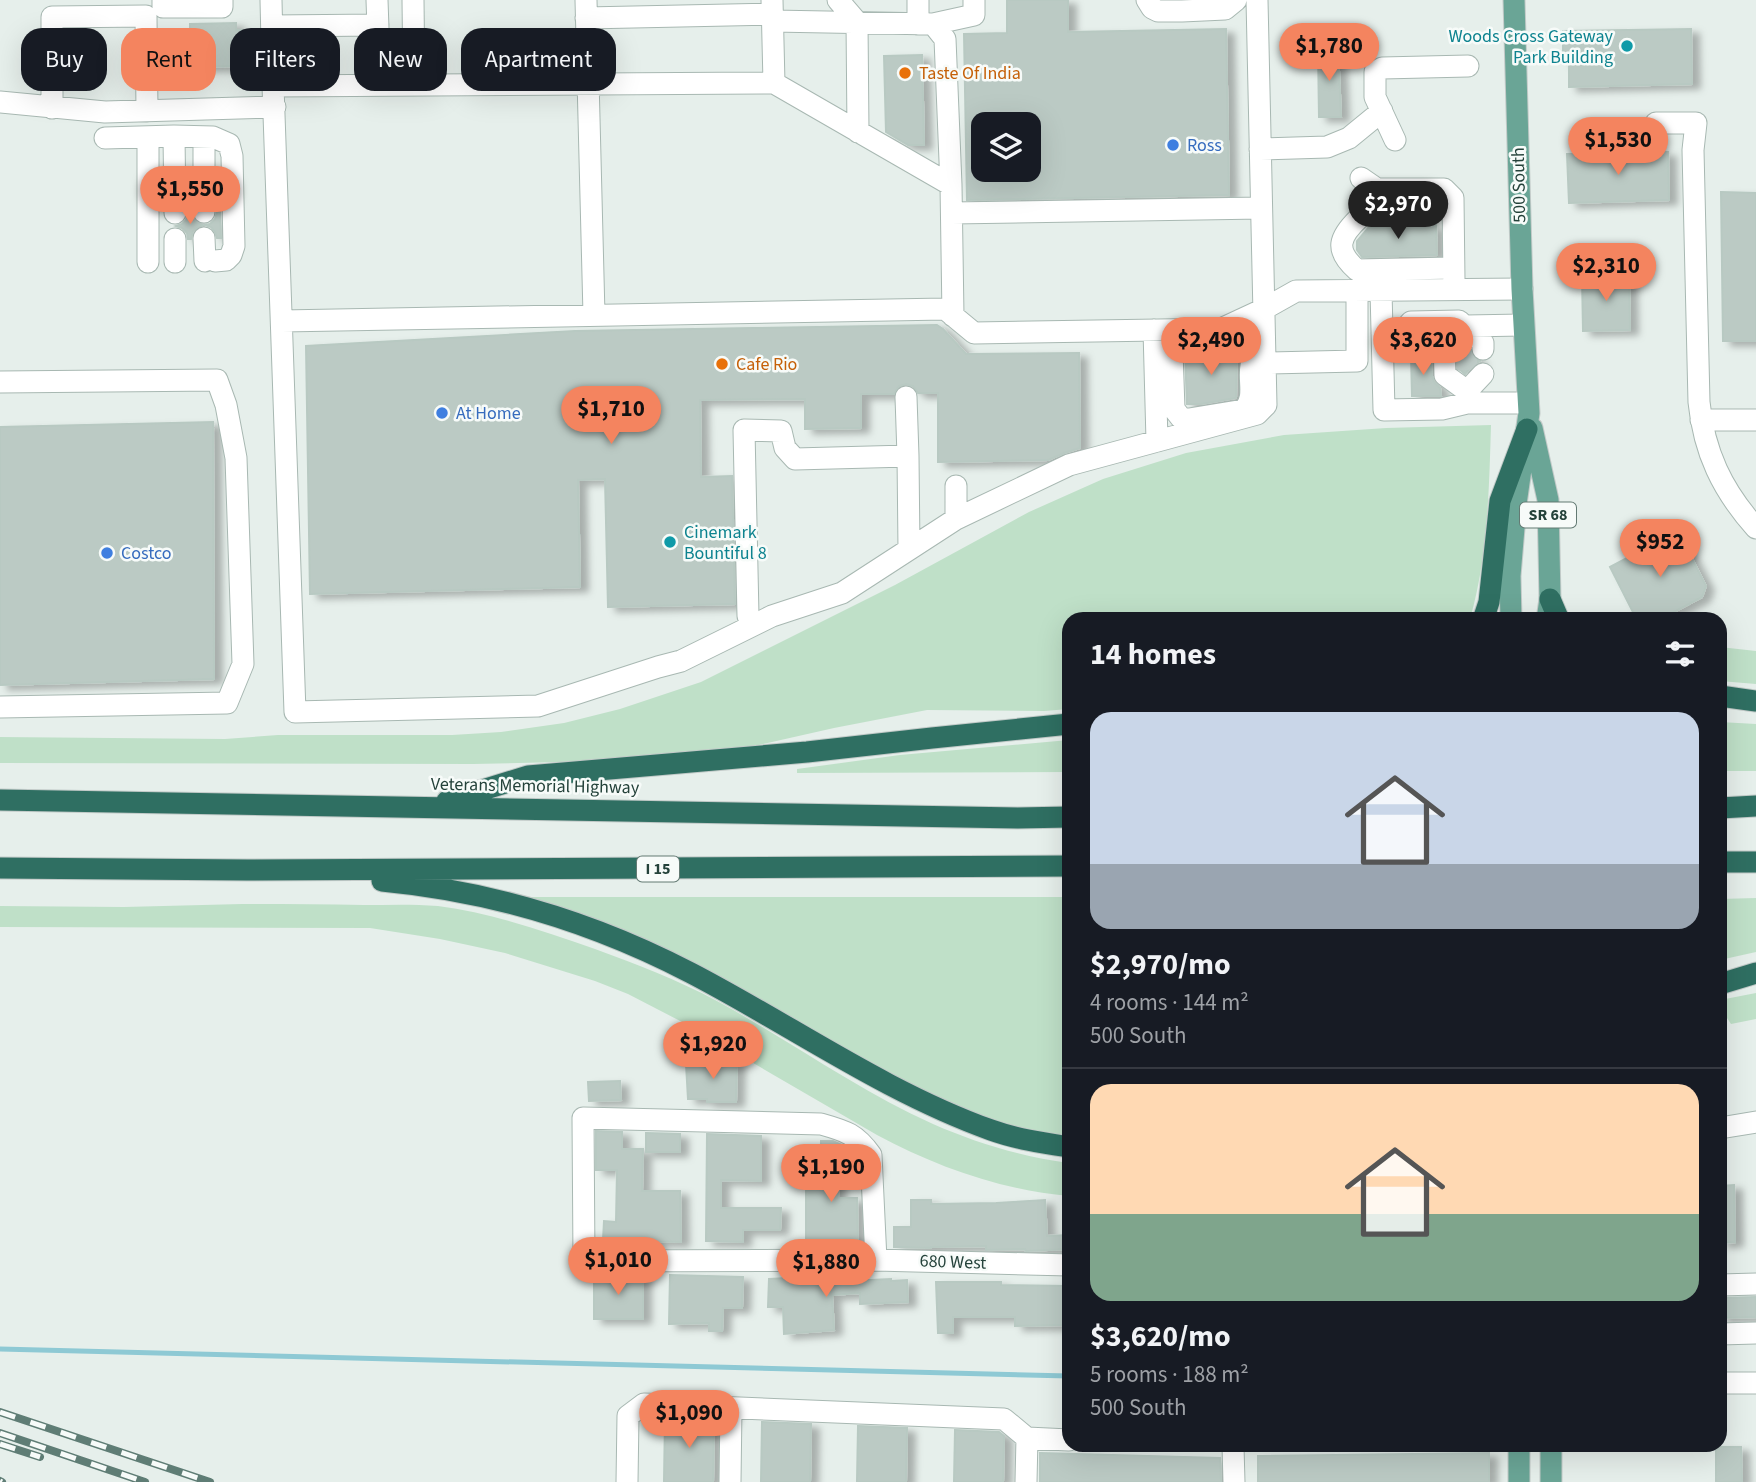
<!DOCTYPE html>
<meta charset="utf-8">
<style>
:root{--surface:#171b24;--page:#242831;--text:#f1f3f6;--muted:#9ea1a6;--line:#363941;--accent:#f4845f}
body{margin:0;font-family:"Source Sans 3",sans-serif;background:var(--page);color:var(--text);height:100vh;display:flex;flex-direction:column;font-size:26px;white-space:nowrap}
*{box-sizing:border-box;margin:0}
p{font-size:23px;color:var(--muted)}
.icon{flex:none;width:38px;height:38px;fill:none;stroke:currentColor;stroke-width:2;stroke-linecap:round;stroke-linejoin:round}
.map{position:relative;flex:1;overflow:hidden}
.drawer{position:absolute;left:1062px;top:612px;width:665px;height:840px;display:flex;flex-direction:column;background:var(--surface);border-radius:21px;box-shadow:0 7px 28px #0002}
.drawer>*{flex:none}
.hud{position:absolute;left:21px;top:28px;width:665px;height:63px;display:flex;gap:14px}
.tools{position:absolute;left:971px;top:112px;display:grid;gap:14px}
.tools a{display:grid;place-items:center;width:70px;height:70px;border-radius:14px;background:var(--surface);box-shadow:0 7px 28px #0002;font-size:35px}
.price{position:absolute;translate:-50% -60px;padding:0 16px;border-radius:24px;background:var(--accent);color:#111;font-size:23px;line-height:46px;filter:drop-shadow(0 2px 4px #0008)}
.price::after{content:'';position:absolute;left:50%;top:42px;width:21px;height:16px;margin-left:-10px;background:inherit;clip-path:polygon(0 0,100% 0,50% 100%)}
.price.on{background:#222;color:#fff}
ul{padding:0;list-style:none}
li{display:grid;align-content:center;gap:14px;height:371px;padding:0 28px}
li+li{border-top:2px solid var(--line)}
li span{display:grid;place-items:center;height:217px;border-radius:21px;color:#555}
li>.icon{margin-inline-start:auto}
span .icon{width:126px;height:126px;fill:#fffc;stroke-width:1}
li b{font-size:30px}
h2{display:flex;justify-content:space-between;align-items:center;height:84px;padding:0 28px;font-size:30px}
.pill{padding:0 24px;border-radius:21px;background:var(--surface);box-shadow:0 7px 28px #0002;font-size:24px;line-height:63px}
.pill.on{background:var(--accent);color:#111}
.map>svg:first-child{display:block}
.green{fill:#bfe0c8}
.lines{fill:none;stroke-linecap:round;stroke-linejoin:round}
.stream{stroke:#8ec9d4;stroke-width:5}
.building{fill:#bbcac4;stroke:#b8c9c2;stroke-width:2;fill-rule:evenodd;filter:url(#shadow)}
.minor-tunnel{stroke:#bfccc8;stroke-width:21;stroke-dasharray:21 10;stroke-linecap:butt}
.minor-casing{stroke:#a8b8b2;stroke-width:23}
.major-casing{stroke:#c2cac8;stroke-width:23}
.highway-casing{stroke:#c2cac8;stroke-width:23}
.minor{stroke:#fff;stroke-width:21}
.major{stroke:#6aa596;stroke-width:21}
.highway{stroke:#2f6f62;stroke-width:21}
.rail-casing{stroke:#5f7d75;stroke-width:8}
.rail{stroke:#f7fbf9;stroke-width:5;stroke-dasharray:16;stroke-linecap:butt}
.culture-dot{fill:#0f9aa8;stroke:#f7fbf9;stroke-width:2.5}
.food-dot{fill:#e8710a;stroke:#f7fbf9;stroke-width:2.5}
.shop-dot{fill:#3f7fe0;stroke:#f7fbf9;stroke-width:2.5}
.labels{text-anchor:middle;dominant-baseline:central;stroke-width:5;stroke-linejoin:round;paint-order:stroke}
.shield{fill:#f7fbf9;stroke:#637a73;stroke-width:2}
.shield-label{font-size:16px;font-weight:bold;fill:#24423a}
.culture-label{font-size:18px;fill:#0d838f;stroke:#f7fbf9;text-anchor:end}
.food-label{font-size:18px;fill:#c56008;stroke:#f7fbf9;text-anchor:start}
.shop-label{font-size:18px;fill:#366cbe;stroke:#f7fbf9;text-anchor:start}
.street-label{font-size:18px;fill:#24423a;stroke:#f7fbf9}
</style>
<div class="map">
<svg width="1756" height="1482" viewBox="0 0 1756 1482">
<defs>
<filter id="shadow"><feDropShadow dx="8" dy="4.5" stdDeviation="3.5" flood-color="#0004"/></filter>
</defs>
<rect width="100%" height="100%" fill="#e6efeb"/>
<path class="green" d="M1491,425c-2,65 -3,132 -21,194l-401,1v89l-25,2 -117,-1 -93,18 -80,18 -153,15 -128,3 -473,-1v-26l225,2 53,-4h174l49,-3 63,-9 56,-14 81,-27 194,-97 134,-73 74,-33 83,-26 98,-18 102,-7z
M1720,647l36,4v33l-36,-3z
M1720,722l36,2v47h-36z
M1069,740v32l-272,1v-4l103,-14z
M527,897h542v243l-61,-12 -64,-22 -333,-179z
M1756,898v54l-36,8v-61z
M242,904c41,0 81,0 122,1 24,0 49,-1 74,1 54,7 106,25 157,43 41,15 83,31 122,52 72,39 140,89 216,123 43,19 90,33 136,39v33c-68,-6 -132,-29 -192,-61l-191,-111 -58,-30 -33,-13 -90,-28 -65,-14 -70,-11 -370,-1v-21l124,1z
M1756,993v26l-25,5 -4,-6 -7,-5v-13z"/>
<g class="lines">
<path class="stream" d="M0,1349l1069,27"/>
</g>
<path class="building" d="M1007,0h61v32l158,-3 3,166 -262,5 -3,-166 43,-1zM984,124h45v46h-45z
M236,23v7h8l1,36 -66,1v-36h11v-7z
M1691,29l1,55 -123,3v-27h-6v-29z
M1338,47l3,70h-22l-1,-69z
M922,55l2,90h-16l-22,-13 -2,-76z
M1668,152l1,48 -100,3 -2,-49z
M1721,192l35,1v148h-33z
M217,212h3l1,26h-4l-2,-6 -4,-5 -6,-2 5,-1 5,-5z
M188,213h3l2,6 4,4 6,2 -5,2 -5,4 -2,8h-3l-1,-6 -5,-5 -6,-2 6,-2 4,-4z
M1436,225l1,30 -75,2 -5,-7v-9l12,-14z
M1582,276h47l1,54 -47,1z
M937,325l6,4 23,25 113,-1 1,95 -16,5 -16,7 -110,2v-69h-20l-5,-7 -7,-2 -7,2 -5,8h-33v34l-56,1v-30l-105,1 1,77 31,-1 3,128 -127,3 -3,-128 -27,1 2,107 -270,7 -4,-248 269,-15z
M1457,349h13l2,7 8,5 -7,4 -8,9 -7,-6z
M1237,352l-1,46 -35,6h-14l-2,-51z
M1431,354l1,22 2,6 6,6 1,8h-29l-1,-41z
M213,422l1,257 -214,6v-258z
M1678,531l28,55 -4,11 -43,23h-22l-27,-53z
M714,1061h23l-1,41h-29v-3h-19l-2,-35 28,-1z
M620,1081l1,19 -32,1 -1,-19z
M596,1131l26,1v17h21l-1,42h38l1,51 -78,-2 1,-19 12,1 1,-52h-21z
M646,1133l34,1v18h-34z
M707,1134l54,2v45l-40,-1v28h60l-1,22h-37v12l-37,-1z
M821,1141h12l13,6v16h-7l-1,35h19l1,48h-14v-2h-38v-54h14z
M1734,1185l1,57 -15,1v-57z
M911,1200h20v4l65,-1 49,-3 2,36 22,-1v14l-43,2 -1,-2 -39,1v-4l-55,1v1l-37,-1v-20h17z
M594,1275h49v44h-49z
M670,1275l73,2 -1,31h-19l-1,23h-13v-8l-40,1z
M809,1277v3l37,-1v2l45,-2v2l16,-1 1,22 -48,2v-11l-28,2 2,35 -50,4 -1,-27h-15l1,-28z
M936,1282h65v3l68,1v17h-5v22l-49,1v-9h-62v16h-15z
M1756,1297v20l-36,1v-20z
M665,1418l49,2 -1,62h-49z
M762,1422l49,2 -1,58h-49z
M858,1426l49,2 -1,54h-49z
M955,1430l44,2 5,4 -1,46h-49z
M1716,1447h25l1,35h-26z
M1040,1453l180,5 1,24h-181z
M1489,1453v29h-231v-26z"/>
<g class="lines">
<path class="minor-tunnel" d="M1466,349l1,25"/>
<g class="minor-casing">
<path id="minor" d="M163,0v7h59v-7
M271,0l2,86 22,626 243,-6 120,-39 23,-6 91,-45 70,-23 114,-74 113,-54 188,-51 9,-9 -9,-405
M377,0l3,85
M413,0l1,85
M586,0l8,315
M772,0l2,83 177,102 2,131
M838,0l19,22 1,110
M918,0v24
M1147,0l5,8 6,3h24l43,-2 11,-9
M586,18l187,-4
M773,21l160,3 12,15 6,146
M933,24l41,-9v-15
M272,26l106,-1
M273,86l501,-3
M0,102l105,10 170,-5
M52,108v-91l94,-1 1,95
M1656,123h40l-3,27 6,252c5,50 23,88 57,126
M174,136l39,1 16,7 3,12 2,90 -3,9 -5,5 -11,1
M148,137v125
M204,137v75
M105,138l69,-2 1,77
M1395,140l-20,-43v-25l7,-4 86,-2
M1260,149l67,-2 22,-9 33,-27
M1361,178l16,11h67l9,9 1,82
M1377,189c-2,5 -3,13 -5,17 -3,4 -9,8 -13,12 -20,19 -25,32 -2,52l96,-2
M952,213l309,-5
M204,238l1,23
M175,239v23
M1381,291l3,119 58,-1 25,-6h61
M282,321l663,-12 29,24 247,-4 43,-20 32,-18 226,-2
M1466,326l57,-1
M1154,330l3,111
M1402,332l8,10 34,-1 1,34 22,16
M1382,333l20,-1 9,-10 48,-1 24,22v6
M1155,336l17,15 2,58 7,9 8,1 55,-9c12,-13 4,-29 7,-44 2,-7 6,-14 10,-21
M1265,363l92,-2v-70
M0,382l217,-2 9,25 10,53 7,206 -16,39 -227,4
M1467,391l16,-17
M906,397l2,59
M1701,420h55
M956,486v33
M748,616l-4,-186 37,1 4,17 10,11 113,-3 1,93
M1720,1128l36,-6
M876,1260l-5,-105c-15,-21 -25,-24 -50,-31l-238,-6 1,143 292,-1 193,5
M1720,1285l36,-1
M1720,1334l36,-1
M1720,1383h36
M1233,1446l1,36
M627,1482l1,-66 16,-12 360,15 23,19 42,2
M730,1482l1,-74
M1026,1482l1,-44"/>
</g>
<g class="major-casing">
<path id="major" d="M1532,428l16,72 2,99 -3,21
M1511,620l-1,-44 6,-72 13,-91 -7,-124 -8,-289
M1519,1482v-36
M1551,1482v-36"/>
</g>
<g class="highway-casing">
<path id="highway" d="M1550,599l9,21
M1483,620l6,-18 11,-101 27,-72
M1720,696l36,5
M0,800l1018,18 51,-1
M447,801l81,-25 279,-24 125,-14 137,-14
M1720,808l36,-2
M1720,862h36
M0,868l247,2 822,-4
M382,881c107,10 213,42 309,92 100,52 194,119 300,157 25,9 52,13 78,17
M1720,984l36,-11"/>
</g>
<use href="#minor" class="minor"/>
<use href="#major" class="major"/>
<use href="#highway" class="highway"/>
<g class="rail-casing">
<path id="rail" d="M0,1412l210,70
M0,1433l145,49
M0,1444l40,13
M0,1481l2,1"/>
</g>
<use href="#rail" class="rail"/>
</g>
<g class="culture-dot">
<circle cx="1627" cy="46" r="7"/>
<circle cx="670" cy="542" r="7"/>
</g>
<g class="food-dot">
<circle cx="905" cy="73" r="7"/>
<circle cx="722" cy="364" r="7"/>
</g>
<g class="shop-dot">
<circle cx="1173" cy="145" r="7"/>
<circle cx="442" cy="413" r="7"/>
<circle cx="107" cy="553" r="7"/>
</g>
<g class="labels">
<g class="shield">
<rect x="1520" y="502.5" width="56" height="25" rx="5"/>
<rect x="637" y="856.5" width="42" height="25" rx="5"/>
</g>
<g class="shield-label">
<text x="1548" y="515">SR 68</text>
<text x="658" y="869">I 15</text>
</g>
<g class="culture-label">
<text x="1613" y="36">Woods Cross Gateway<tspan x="1613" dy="21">Park Building</tspan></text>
<text x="684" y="532" text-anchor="start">Cinemark<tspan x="684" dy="21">Bountiful 8</tspan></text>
</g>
<g class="food-label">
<text x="919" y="73">Taste Of India</text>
<text x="736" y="364">Cafe Rio</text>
</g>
<g class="shop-label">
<text x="1187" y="145">Ross</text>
<text x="456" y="413">At Home</text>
<text x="121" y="553">Costco</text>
</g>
<g class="street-label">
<text transform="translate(1519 185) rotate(-91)">500 South</text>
<text transform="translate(535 786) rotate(1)">Veterans Memorial Highway</text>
<text transform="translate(953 1262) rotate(2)">680 West</text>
</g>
</g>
</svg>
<div class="tools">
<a><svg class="icon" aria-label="layers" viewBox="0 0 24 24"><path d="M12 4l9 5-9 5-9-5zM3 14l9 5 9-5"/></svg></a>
</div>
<b class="price" style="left:1329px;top:83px">$1,780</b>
<b class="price" style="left:1618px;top:177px">$1,530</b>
<b class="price" style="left:190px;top:226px">$1,550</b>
<b class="price on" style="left:1398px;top:241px">$2,970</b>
<b class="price" style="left:1606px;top:303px">$2,310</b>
<b class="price" style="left:1211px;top:377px">$2,490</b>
<b class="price" style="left:1423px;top:377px">$3,620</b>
<b class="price" style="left:611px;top:446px">$1,710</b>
<b class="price" style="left:1660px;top:579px">$952</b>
<b class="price" style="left:713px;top:1081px">$1,920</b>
<b class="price" style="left:831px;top:1204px">$1,190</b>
<b class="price" style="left:618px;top:1297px">$1,010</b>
<b class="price" style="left:826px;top:1299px">$1,880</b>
<b class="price" style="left:689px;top:1450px">$1,090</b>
<div class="hud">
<a class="pill">Buy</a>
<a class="pill on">Rent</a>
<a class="pill">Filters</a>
<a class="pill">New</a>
<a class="pill">Apartment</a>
</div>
<section class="drawer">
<h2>14 homes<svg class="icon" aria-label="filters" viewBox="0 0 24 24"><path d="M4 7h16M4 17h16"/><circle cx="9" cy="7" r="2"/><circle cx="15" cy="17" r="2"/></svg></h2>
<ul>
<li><span style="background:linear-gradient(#c9d6e8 70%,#9aa5b1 0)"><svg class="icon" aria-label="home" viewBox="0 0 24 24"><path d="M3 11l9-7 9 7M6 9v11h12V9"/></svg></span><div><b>$2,970/mo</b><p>4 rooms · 144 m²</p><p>500 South</p></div></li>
<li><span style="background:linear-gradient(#ffd9b3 60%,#7fa58c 0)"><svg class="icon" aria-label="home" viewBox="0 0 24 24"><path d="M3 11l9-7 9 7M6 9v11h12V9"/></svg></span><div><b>$3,620/mo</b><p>5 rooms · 188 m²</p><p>500 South</p></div></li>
</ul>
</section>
</div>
